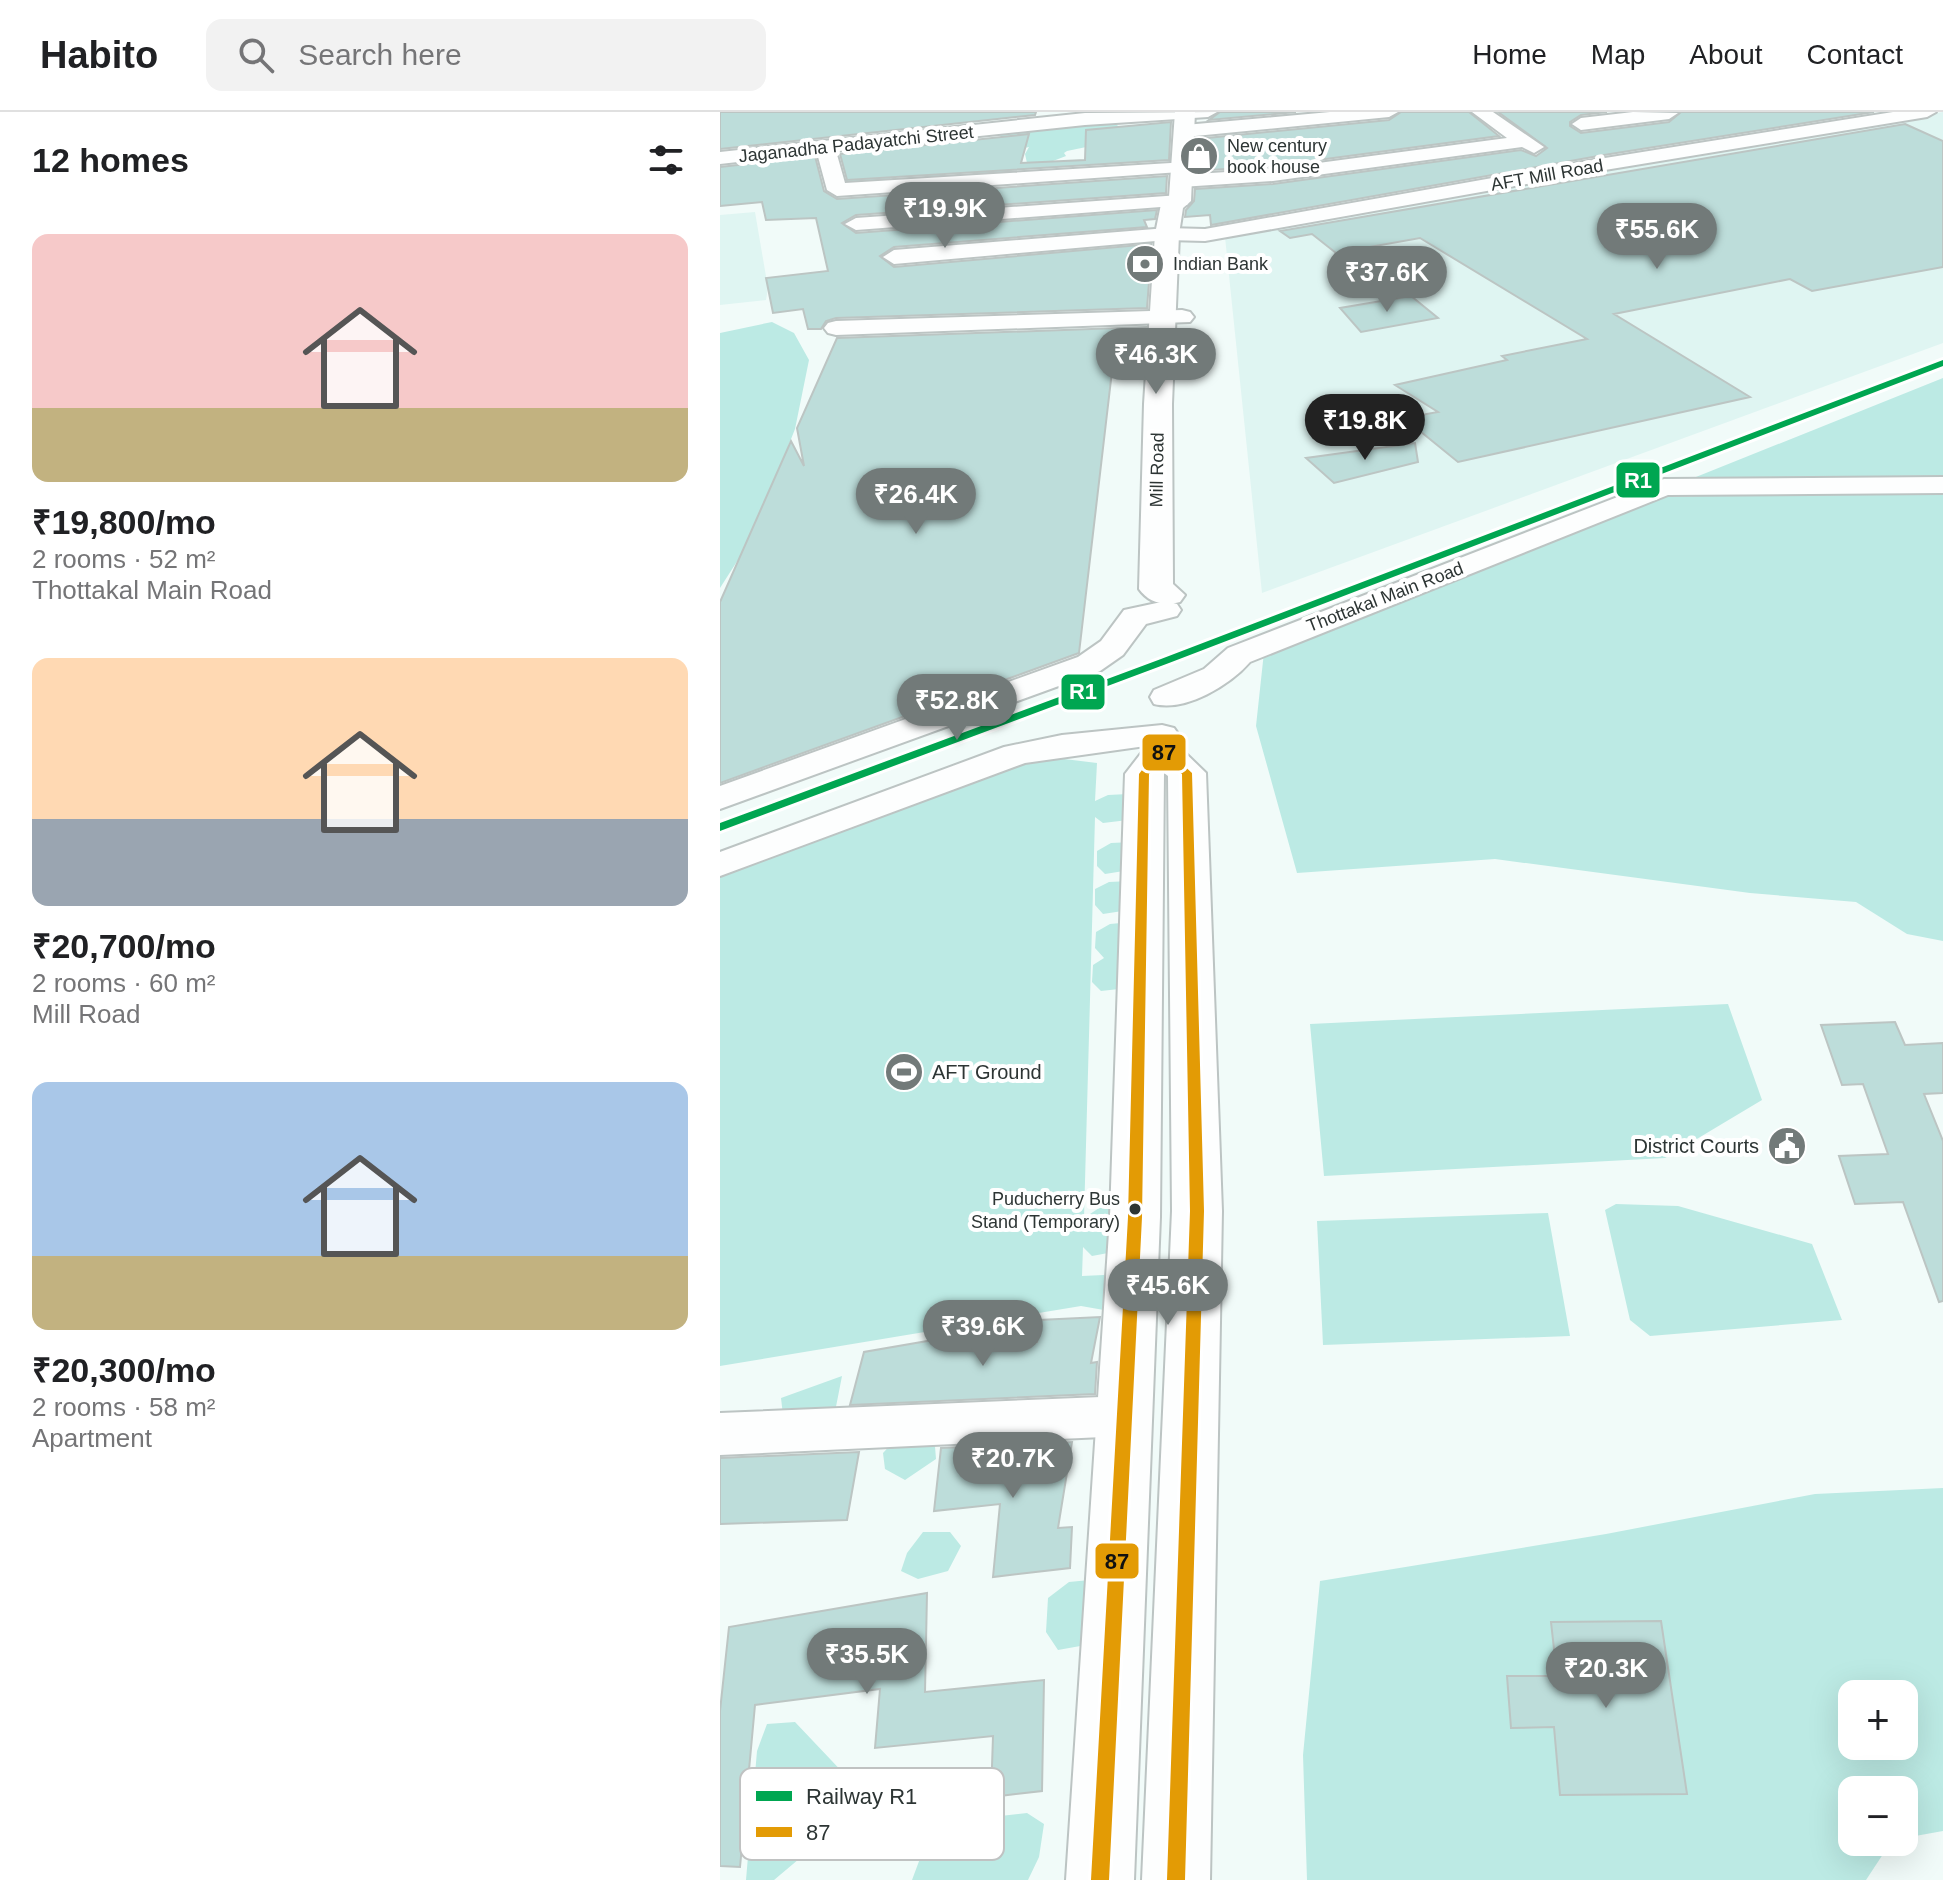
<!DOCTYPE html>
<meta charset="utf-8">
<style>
:root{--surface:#fff;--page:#f2f2f2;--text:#202124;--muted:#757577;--line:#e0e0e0;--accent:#727a79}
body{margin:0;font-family:Arial,sans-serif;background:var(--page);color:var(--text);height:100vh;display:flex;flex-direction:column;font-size:30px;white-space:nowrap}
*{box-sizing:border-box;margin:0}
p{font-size:26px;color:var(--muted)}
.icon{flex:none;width:44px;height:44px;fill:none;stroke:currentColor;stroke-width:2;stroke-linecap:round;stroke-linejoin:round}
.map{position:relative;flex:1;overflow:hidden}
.drawer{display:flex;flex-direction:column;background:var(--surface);width:720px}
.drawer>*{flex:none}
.fabs{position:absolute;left:1118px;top:1568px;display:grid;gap:16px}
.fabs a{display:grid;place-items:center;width:80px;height:80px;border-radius:16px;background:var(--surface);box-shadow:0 8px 32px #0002;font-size:40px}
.price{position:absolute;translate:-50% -68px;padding:0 18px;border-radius:28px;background:var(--accent);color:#fff;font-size:26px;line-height:52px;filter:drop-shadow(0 2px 4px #0008)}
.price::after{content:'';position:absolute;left:50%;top:48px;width:24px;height:18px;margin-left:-12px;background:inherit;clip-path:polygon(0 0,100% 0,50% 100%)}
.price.active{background:#222;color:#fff}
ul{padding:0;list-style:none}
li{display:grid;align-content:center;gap:16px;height:424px;padding:0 32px}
li span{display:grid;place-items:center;height:248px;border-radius:16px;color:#555}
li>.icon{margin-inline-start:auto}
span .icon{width:144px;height:144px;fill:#fffc;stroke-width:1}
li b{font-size:34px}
h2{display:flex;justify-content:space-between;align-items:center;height:96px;padding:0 32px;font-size:34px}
header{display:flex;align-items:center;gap:48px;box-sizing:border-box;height:112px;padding:0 40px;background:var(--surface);border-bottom:2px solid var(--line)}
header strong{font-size:38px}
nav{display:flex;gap:44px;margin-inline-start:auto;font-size:28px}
.search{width:560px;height:72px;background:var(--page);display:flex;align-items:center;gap:20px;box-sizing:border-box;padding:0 28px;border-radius:16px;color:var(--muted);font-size:30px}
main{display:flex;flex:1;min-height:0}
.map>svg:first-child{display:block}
.built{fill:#dff5f2}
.green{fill:#bceae4;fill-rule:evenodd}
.building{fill:#bdddda;stroke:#bcc5c3;stroke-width:2}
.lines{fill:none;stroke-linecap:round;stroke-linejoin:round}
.street-casing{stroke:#bcc4c3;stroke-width:4}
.secondary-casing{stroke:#bcc4c3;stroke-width:4}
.street{fill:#fdfefe;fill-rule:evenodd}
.secondary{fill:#fdfefe;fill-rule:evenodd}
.bus-1-casing{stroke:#fff;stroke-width:6}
.bus-1{fill:#e39b05;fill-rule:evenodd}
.rail-1-casing{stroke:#fff;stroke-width:6}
.rail-1{fill:#00a651;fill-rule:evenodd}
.bus-dot{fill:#2d3534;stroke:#fff;stroke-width:3}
.labels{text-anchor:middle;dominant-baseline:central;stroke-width:8;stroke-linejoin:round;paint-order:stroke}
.far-street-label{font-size:18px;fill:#2d3534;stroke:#fff}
.far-poi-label{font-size:18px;fill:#2d3534;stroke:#fff;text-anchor:start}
.bus-label{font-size:18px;fill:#2d3534;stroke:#fff;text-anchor:end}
.poi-label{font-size:20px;fill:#2d3534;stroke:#fff;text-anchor:start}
.key{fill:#fff;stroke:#c0c2c2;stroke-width:2}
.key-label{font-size:22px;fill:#2d3534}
.line-badge{stroke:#fff;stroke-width:3}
.badge-label{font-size:22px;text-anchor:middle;font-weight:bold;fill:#fff}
.pale-badge-label{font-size:22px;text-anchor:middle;font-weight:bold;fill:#111}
</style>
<header>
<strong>Habito</strong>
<div class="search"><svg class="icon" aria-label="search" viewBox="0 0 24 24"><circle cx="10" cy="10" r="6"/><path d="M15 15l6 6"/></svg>Search here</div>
<nav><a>Home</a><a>Map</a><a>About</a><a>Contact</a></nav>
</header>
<main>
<section class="drawer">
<h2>12 homes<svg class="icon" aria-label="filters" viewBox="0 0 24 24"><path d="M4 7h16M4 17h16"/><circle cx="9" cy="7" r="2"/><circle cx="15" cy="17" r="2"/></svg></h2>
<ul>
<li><span style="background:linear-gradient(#f6c9c9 70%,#c2b280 0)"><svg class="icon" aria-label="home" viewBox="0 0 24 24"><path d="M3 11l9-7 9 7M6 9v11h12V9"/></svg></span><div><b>₹19,800/mo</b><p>2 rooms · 52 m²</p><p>Thottakal Main Road</p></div></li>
<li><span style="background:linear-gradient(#ffd9b3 65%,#9aa5b1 0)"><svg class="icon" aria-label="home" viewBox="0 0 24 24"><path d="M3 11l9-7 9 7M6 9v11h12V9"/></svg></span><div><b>₹20,700/mo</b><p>2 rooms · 60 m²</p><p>Mill Road</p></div></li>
<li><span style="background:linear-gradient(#a9c7e8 70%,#c2b280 0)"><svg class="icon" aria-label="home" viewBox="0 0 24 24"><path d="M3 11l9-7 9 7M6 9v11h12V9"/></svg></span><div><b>₹20,300/mo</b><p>2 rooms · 58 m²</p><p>Apartment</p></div></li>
</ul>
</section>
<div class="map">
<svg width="1223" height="1768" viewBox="0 0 1223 1768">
<rect width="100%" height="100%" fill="#f1fbf9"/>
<path class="built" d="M1223,0v231l-681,250 -37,-356z
M35,100l13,76 -2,12 -46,5v-90z"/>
<path class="green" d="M392,10l8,5 -19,2 -10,17 -24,5 -3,2 2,3 -26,10 -13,-3 -2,-9 4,-7 -19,4 2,25 -35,3 -8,-15 -27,7 3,11 -15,1 -4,-16 -36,4v9l-48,4 -1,-4 10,-2 21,-17 -2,-17h16l-1,6 25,-2 -2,-8 13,-1 2,13 78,-15 -2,-4z
M52,210l22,11 15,27 -14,69 -43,109 -32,50v-255z
M1223,266v98l-262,7z
M1223,378v451l-36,-7 -51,-32 -106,-9 -255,-34 -198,14 -41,-147 8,-74 394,-155z
M328,645l49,6 -2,38 13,-6 20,-1v26l-25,3 -8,-6 -11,401 15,-10 26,-1 -1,43 -32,6 -9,-9 -1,29 43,-2 -4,39 -40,-7 -361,60v-498l278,-102z
M412,730l-2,28 -25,4 -8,-8v-15l14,-8z
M410,769l-1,29 -26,4 -8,-9v-16l14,-7z
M412,810l-4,66 -27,3 -9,-9 1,-17 11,-7 -9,-10 1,-16 14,-8z
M1008,892l34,96 -97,58 -341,18 -14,-152z
M896,1092l62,2 134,38 30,76 -192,16 -20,-16 -25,-110z
M828,1101l22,123 -247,9 -6,-124z
M122,1264l-9,46 -49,2 -3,-26z
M214,1322l2,25 -31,21 -20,-11 -2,-16 13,-14z
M1223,1376v343l-39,7v-48h-52v52h39l-25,38h-559l-4,-125 17,-174 286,-47 209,-40zM1132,1582h52v52h-52z
M203,1420h27l11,14 -13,25 -30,8 -17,-8 6,-18z
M380,1467l-3,64 -39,7 -12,-18 2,-34 21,-16z
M75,1610l54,57 35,-12 34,2v18l-8,26 -25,11 -26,21 -23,1 -37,13 -25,21h-28l11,-129 10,-27z
M217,1701l46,5 44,-5 17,11 -5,33 -11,23h-116z"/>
<path class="building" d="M0,0h316l-1,3 -315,34z
M500,0h76l-87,8z
M681,0h68l30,24 -226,30 -78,5 2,-32 192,-19z
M778,0h109l-26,3 -11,7v4l11,7 88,-11 12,-10h193l-270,43 -393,70 -1,-10 -25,2 1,-7 8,-9 1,-12 78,-5 248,-34 15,6 11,-8z
M451,10l-2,38 -322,20 -7,-26 189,-20 -8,29 64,-3 1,-30z
M1185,12l38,17v126l-131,24 -22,-12 -176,35 136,83 -292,65 -54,-44 34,-6 -43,-27 112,-25 -5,-4 85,-17 -167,-101 -84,15 -24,-19 -22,4 -10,-7z
M95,44l9,35 13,8 330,-23 -1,17 -310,22 -14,8 14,10 301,-23 -2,9 -11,1 3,7 -253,20 -14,9 14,11 257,-23 -1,14 -6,1 6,10 -3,39 -311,10 -10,3 -5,8h-13l-5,-20 -30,4 -7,-35 62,-7 -12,-53 -50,2 -4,-18 -42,4v-39z
M691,184l27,22 -77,14 -21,-24z
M426,215l-1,9 -29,1 -37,316 -359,130v-181l71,-161 13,25 -7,-38 40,-90z
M695,331l3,19 -84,21 -28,-25z
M1175,910l10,23 38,-2v50l-19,1 19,47v160l-4,1 -36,-100 -48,2 -16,-48 49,-2 -25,-70 -21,1 -21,-60z
M380,1205l-9,46 6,-1 -2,32 -245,11 14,-53 98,-17 -3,11 78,-4 2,-22z
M352,1330l-14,86 14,-1 -2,41 -77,9 7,-73 -66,7 7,-63z
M139,1340l-12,68 -127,4v-66z
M207,1481l-2,99 119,-12 -2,111 -51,6 2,-61 -118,12 5,-59 -125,16 -15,162 -20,-1v-155l9,-84z
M941,1509l26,173 -127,1 -6,-68 -43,1 -4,-52h50l-6,-54z"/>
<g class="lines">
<g class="street-casing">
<path id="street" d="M497,0l-9,5 -123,8 -249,26 9,32 342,-21 3,4 -3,4 -7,2 -343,24 -10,-6 -10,-37 -97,11v-12l365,-39z
M610,0h68l-9,5 -204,20 -9,-6 9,-6z
M752,0h21l51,35 -10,6 -12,-6 -249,34 -92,6 -10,-6 10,-6 92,-6 234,-31z
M913,0l45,1 -9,6 -88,11 -9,-6 9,-6z
M1173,0h43l-9,5 -322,53 -400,71 -38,-1 -273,24 -11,-7 11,-7 273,-22 38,1 400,-71z
M460,83l7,2 3,4 -3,4 -331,25 -11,-6 11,-6z
M462,198l8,2 4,5 -4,5 -354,13 -8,-2 -4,-5 4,-5 8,-2z
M1223,365v16l-275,2 -418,167c-20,23 -64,50 -96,42l-4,-7 4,-7 50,-21 24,-21 436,-169z
M446,489l11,3 4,6 -4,6 -31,8 -23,31 -23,16 -380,138v-23l358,-129 23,-16 23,-31z
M442,613l12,3 5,7 -5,7 -149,21 -305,113v-24l284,-105 58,-12z
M405,1284l18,6 7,14 -7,14 -18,6 -405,19v-42z"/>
</g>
<g class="secondary-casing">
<path id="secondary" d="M455,0h20l-4,89 -8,7 -4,26 -7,170 1,180 12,11 -5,7c-16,4 -31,1 -41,-13l5,-185 11,-170 6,-30 8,-7z
M442,628l13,3 31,30 16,438 -12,669h-68l30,-669 -4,-435 -4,-3 -4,444 -26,663h-68l44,-663 15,-443 24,-31z"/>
</g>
<use href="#street" class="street"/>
<use href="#secondary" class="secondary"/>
<g class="bus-1-casing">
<path id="bus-1" d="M442,636l4,1 26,24 12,438 -19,669h-18l23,-669 -8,-437 -19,-17 -14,17 -7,443 -33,663h-18l37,-663 11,-443 19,-25z"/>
</g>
<use href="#bus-1" class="bus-1"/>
<g class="rail-1-casing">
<path id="rail-1" d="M1223,248v6l-774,297 -449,168v-8l441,-164z"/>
</g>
<use href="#rail-1" class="rail-1"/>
</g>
<defs>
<g id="shop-disc" transform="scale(2)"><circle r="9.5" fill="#727a79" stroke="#fff"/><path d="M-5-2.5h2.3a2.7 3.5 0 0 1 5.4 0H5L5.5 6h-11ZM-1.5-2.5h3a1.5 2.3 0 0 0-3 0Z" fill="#fff"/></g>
<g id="bank-disc" transform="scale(2)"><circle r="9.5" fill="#727a79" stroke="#fff"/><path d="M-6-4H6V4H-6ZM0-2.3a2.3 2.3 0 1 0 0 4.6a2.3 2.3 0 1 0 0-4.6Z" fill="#fff"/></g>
<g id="stadium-disc" transform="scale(2)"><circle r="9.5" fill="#727a79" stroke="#fff"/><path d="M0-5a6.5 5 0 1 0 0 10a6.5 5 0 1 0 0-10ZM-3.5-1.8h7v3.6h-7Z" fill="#fff"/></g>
<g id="civic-disc" transform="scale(2)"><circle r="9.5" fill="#727a79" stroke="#fff"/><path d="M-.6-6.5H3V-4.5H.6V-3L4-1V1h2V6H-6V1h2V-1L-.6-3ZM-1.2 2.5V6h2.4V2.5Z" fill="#fff"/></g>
</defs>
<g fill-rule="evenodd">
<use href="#shop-disc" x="479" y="44"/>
<use href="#bank-disc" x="425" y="152"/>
<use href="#stadium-disc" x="184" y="960"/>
<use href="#civic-disc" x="1067" y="1034"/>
</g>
<circle class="bus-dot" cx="415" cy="1097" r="7"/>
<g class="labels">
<g class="far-street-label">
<text transform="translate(136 32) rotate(-6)">Jaganadha Padayatchi Street</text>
<text transform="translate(827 63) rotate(-10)">AFT Mill Road</text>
<text transform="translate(437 358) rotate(-89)">Mill Road</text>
<text transform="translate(665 485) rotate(-21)">Thottakal Main Road</text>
</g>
<g class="far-poi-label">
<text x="507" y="34">New century<tspan x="507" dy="21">book house</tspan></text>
<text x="453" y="152">Indian Bank</text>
</g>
<g class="bus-label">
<text x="400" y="1087">Puducherry Bus<tspan x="400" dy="23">Stand (Temporary)</tspan></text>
</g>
<g class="poi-label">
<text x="212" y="960">AFT Ground</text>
<text x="1039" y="1034" text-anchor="end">District Courts</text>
</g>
</g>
<rect x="20" y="1656" width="264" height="92" rx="12" class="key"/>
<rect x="36" y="1679" width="36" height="10" fill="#00a651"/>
<rect x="36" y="1715" width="36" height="10" fill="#e39b05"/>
<g class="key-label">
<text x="86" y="1692">Railway R1</text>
<text x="86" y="1728">87</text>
</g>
<g class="line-badge">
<rect x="895" y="349" width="46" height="38" rx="8" fill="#00a651"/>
<rect x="340" y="561" width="46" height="38" rx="8" fill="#00a651"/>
<rect x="421" y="621" width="46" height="39" rx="8" fill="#e39b05"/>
<rect x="374" y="1430" width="46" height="38" rx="8" fill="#e39b05"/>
</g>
<g class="badge-label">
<text x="918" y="376">R1</text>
<text x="363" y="587">R1</text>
</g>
<g class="pale-badge-label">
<text x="444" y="648">87</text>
<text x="397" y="1457">87</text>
</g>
</svg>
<div class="fabs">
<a>+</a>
<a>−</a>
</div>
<b class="price" style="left:225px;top:138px">₹19.9K</b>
<b class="price" style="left:937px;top:159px">₹55.6K</b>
<b class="price" style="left:667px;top:202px">₹37.6K</b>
<b class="price" style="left:436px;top:284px">₹46.3K</b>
<b class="price active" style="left:645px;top:350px">₹19.8K</b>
<b class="price" style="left:196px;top:424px">₹26.4K</b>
<b class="price" style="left:237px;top:630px">₹52.8K</b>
<b class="price" style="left:448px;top:1215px">₹45.6K</b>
<b class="price" style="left:263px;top:1256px">₹39.6K</b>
<b class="price" style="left:293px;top:1388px">₹20.7K</b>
<b class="price" style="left:147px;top:1584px">₹35.5K</b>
<b class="price" style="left:886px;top:1598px">₹20.3K</b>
</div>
</main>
